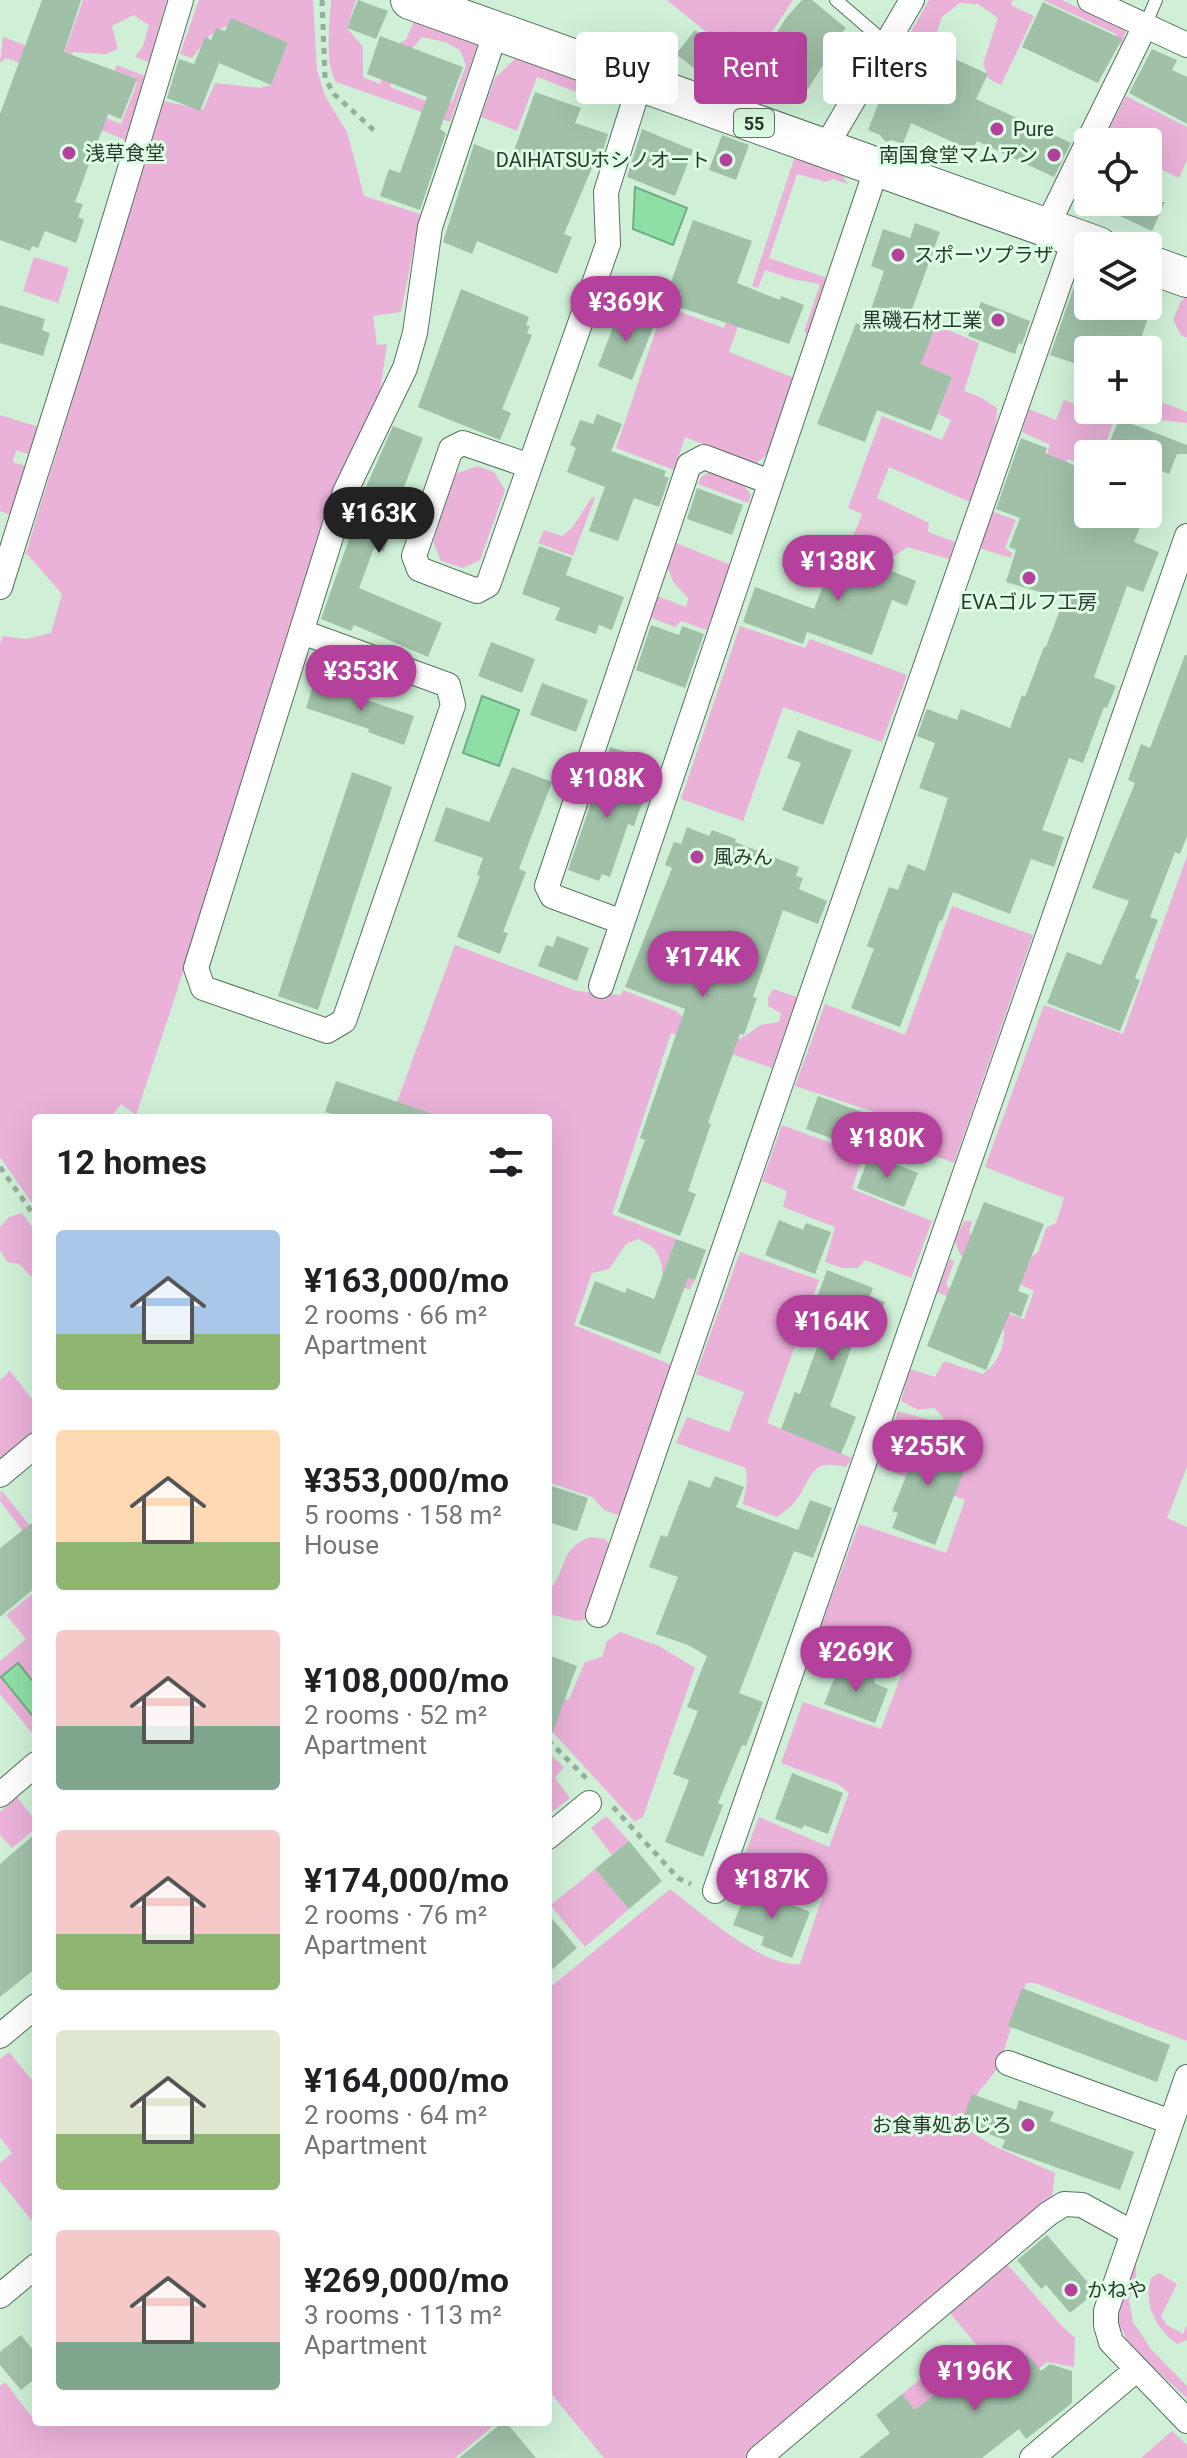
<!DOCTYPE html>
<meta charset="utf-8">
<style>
:root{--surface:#fff;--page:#f2f2f2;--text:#202124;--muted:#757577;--accent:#b4419b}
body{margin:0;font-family:Roboto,"Noto Sans JP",sans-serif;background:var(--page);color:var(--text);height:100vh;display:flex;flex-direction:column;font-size:30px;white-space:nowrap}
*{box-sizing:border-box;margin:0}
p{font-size:26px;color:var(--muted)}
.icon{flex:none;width:44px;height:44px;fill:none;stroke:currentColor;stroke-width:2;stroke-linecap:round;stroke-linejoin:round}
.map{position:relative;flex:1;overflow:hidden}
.sheet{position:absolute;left:32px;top:1114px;width:520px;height:1312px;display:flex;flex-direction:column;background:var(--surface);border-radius:8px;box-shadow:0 8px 32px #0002}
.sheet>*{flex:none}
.hud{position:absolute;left:576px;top:32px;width:490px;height:72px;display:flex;gap:16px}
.fabs{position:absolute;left:1074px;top:128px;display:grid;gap:16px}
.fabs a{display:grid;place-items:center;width:88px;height:88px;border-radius:8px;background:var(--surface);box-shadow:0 8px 32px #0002;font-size:40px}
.price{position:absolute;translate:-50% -68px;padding:0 18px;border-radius:28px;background:var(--accent);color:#fff;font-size:26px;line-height:52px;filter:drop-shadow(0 2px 4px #0008)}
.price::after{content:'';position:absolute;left:50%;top:48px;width:24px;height:18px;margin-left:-12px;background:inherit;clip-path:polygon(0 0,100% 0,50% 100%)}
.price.on{background:#222;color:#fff}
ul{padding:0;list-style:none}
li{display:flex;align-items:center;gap:24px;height:200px;padding:0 24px}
li span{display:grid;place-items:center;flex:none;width:224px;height:160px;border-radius:8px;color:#555}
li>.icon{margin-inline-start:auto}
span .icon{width:96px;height:96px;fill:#fffc;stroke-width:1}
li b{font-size:34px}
h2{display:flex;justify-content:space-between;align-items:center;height:96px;padding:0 24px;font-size:34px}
.tag{padding:0 28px;border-radius:8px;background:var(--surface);box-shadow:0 8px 32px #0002;font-size:28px;line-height:72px}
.tag.on{background:var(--accent);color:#fff}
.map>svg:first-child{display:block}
.green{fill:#eab1d9;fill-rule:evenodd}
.water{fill:#8edfa6;stroke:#70ad82;stroke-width:2}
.building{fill:#a0c0a8}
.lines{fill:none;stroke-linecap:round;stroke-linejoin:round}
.lane-casing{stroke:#56735d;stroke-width:14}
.street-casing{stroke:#56735d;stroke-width:26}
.primary-casing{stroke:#56735d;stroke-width:40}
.path{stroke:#95af9b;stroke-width:5;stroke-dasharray:6 6;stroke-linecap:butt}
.lane{stroke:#fff;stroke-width:12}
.street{stroke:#fff;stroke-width:24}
.primary{stroke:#fff;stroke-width:38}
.poi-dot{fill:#b4419b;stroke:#dcfee4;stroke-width:3}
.labels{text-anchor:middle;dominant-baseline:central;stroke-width:6;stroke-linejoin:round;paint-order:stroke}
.shield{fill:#dcfee4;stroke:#607365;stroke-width:2}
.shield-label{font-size:18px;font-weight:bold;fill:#2b382e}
.poi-label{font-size:20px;fill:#2b382e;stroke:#dcfee4;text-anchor:start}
</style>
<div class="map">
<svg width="1187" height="2458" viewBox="0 0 1187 2458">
<rect width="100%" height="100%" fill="#cff0d7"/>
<path class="green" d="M83,0h84l-18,62 -14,-5 8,-11 6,-21 -16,-10 -21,11 6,23 -12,5 -34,-2 -17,45 66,27 16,-41 -3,-6 -20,-6 3,-6 30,12 -22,63 -21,-9 -9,4 -16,-6 -1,-9 -33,-12 11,-31 -50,-19 -6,5 3,-26 59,22z
M199,0h114l4,70 8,26 22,36 17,64 56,18 -19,98 -28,4 4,29 10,-1 -7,47 -46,97 -159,509 -39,118 -15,-11 -11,14h-74v91l-36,-52v-513l3,-8 23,3 25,-6 11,-39 -36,-41 138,-452 39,9 12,-27 45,5 11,-3 17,-42 -52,-22 -26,14 -18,23 -12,-4z
M331,0h25l-9,28 16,19v30l17,7 13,-38 13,-6 11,-26 63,24 -30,84 -114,-40c-12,-22 -6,-58 -5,-82zM422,37l23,5 15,8 6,16 -14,36 -10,5 -52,-20 12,-33h5z
M667,0h126l-44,67z
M929,0h84l-2,5 23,11 -33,69 -12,-6 -6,-15 15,-46 -20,-14 -18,-1 -18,14 -7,20 -11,6 -16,33 -17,-9z
M1043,0h19l64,30 -5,15 -7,-3 2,-8z
M517,57l68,26 -3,11 -45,-17 -20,54 -36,-14 14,-39z
M1126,96l61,31v33l-8,18 -31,-15v-21h-37l-3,-11z
M795,156l46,17 7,11 -15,-5 -7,3 -29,-8 -28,84 58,20 -19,57 -4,-3 16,-48 -28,-5 -27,-9 -7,18 -6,-2z
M34,257l35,11 -11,35 -35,-12z
M736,294l12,4 -19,54 65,26 -25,75 -14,11 -70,-27 -11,33 -58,-22 48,-142 60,22z
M1187,296v42l-6,-3 -8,-15 8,-19z
M936,325l43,18 -15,48 16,6 17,11 -1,17 -26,77 -81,-35 -12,31 52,25 -1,9 27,10 -6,17 -42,-12 -12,9 -22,-4 -22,-10 11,-28 -14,-6 34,-92 60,24 9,-20 -13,-6 14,-37 -41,-17 21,-25z
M1148,397l39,15v11l-36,-4 -12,-5v-4h9z
M1064,400l51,18 -13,36h-14v14l-20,-9 -5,11 -19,-8 6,-17 -28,-13 7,-23 27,11z
M0,415l42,13 -8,28 -18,-6 -3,12 18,6 -15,49 -16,-6z
M477,466l17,6 11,18 -25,70 -17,8 -22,-7 -8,-19 23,-68z
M711,471l32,13 8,11 -3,8 -50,-19 3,-7z
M592,497l3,1 -22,58 -35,-13 6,-13 18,6 10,-8z
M993,512l23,8 -11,28 7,5 -1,5 -32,-10z
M676,543l55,22 -24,65 -26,-9 -6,6 -26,-10 8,-21 29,11 2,-9 -14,-15 -7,-16z
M740,626l65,22 5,-9 97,36 -25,67 -99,-35 -40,114 -62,-22z
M1187,856v611l-20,51 20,9v514l-152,-58h-9l-28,85 -19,23 -14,37 29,18 61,27 -3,24 -42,41 -260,220h-146l-56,-68v-401l122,-100c29,22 93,79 130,75l22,-66 -14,-9 -9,-18 -22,-5 -12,6 -24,-8 18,-47 70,30 20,-54 -11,-9 -57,-21 22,-61 78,27 22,-59 -86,-34 42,-112 87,29 19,-53 -87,-34 20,-55 32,9 -4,12 -17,8 -6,17 5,11 47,19 16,-38 -26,-12 -2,-20 -9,-9 -16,2 -17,-9 9,-32 25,8 9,-16 39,13c15,-11 24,-30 20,-48l-22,-15 -44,-19 13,-34 4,4 -8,22 7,10 71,25 10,-28 -18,-9 -5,-8 -51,-19 -5,-14 9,-20h8l-3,12 61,25 8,-6 8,-24 10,-5 8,-25 -79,-31 59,-162 79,29z
M952,906l81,29 -79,228 -79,-29 6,-20 -86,-28 30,-82 80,31z
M455,945l122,46 44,4 2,-5 53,21 13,11 51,17 21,-14 18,-3 2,-9 -13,-7v-8l5,-9 24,8 -25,71 -101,-35 -59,181 64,25 -11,30 30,11 -5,9c-41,-7 -19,-16 -35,-39 -4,-5 -11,-8 -17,-11l-12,5 -17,25 -17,4 -18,52 100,41 -49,143 -8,6 -13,-5 -12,-13 -44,-15v-364h-157z
M782,1125l81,30 -11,34 80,32 -21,57 -46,-18 -7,8h-16l-17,-6 10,-35 -52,-20 4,-16 -25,-10z
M22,1213l14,19v49l-17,-17 -12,-2 -7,-12v-23l9,-10z
M740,1252l79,28 -52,143 85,35 -6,9c-30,-7 -32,2 -45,26 -6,11 -14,17 -24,24l-34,-13 4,-23 -1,-13 -70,-25 11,-26 42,15 15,-40 -48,-18z
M10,1371l26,33v28l-36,29v-81z
M1,1490l35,43v16l-36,-48z
M590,1537l15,2 10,13 -27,67 -11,2 -24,-6 -5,4v-27c19,-20 11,-44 42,-55z
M36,1591v94l-18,-22 -17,14 35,43v18l-36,-44v-33l26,-22 -20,-24z
M620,1632l39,14 36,22 -52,149 -8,5 -87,-95v-31l12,5 9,-2 16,-37 17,-5 5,-16z
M548,1752l16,15 -9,11 15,20 -22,17z
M17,1797l15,19 3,13 -23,19 -12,-13v-23z
M606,1816l23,25 -17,14 -21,-27z
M595,1869l34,40 -44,38 -34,-41 -3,2v-6l3,3z
M9,2052l27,33v141l-36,-45v-18l12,-10 -12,-16v-78z
M1132,2257l4,2v19l-7,22 4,22 18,27 36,37v12l-55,-49 -16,-30z
M1007,2264l55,62 13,12 -1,29 -27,-5 -34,27 -63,-76z
M1159,2273l18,11 -16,32 6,9 16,9 4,-9v15l-10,4c-21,-16 -34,-39 -26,-66z
M922,2378l41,50 -20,16 -41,-50z
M5,2382l26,34 5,-3v9h462l-43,36h-455v-72z
M1172,2431l15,14v13h-46z"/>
<path class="water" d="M635,187l52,21 -14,37 -40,-16z
M482,696l37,14 -20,56 -36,-13z
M18,1663l18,22v35l-35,-43z"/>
<path class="building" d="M42,0h39l-17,52 73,27 -16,40 -13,-5 -33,88 8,2 -5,13 6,3 -8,23 -31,-12 -7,17 -6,-2 -2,5 -30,-11v-126z
M358,0l30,11 -12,28 -29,-11z
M802,0h10l34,28 -24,28 5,3 -21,33 -48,-30 28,-44z
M1043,2l79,37 -24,44 -76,-36z
M231,18l57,25 -17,42 -52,-22 -19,48 -33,-13 12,-39 15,5 11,-27 6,3 5,-12 9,3z
M695,30l29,23 -19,24 -29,-23z
M380,36l83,31 -23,62 6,4 -26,77 -40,-14 9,-27 11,4 27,-76 -60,-23z
M926,46l62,28 -12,25 95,44 -17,34 -77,-36 -5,10 -61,-28 -8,21 -11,-4 -6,2 -6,-7 -12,-5 18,-46 19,7z
M1152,49l25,11 -5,10 15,7v47l-58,-31z
M535,92l46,16 -6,15 33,11 -9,31 -5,-2 -30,71 8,3 -15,37 -80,-33 -5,13 -29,-12 31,-98 37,15z
M642,129l51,21 -18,46 -48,-19z
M722,135l27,10 -13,35 -27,-10z
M1090,202h75l-13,29z
M693,220l59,21 -15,42 43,17 1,-4 23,9 -15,39 -125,-42z
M915,223l25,9 -30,83 26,10 -15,39 31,13 -21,54 -54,-21 -12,32 -48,-18 39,-101 9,4 19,-56 -13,-5 12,-37 27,9z
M1082,264l6,2v40h64l-15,44h-49v18l-38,-13z
M461,289l68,28 -3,8 4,1 -3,7 5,2 -30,74 9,4 -11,27 -82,-33z
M981,302l49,19 -8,23 -3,-1 -4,11 -47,-18z
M0,305l45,14 -3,11 8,3 -7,23 -43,-13z
M620,309l35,14 -23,57 -34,-14z
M597,414l25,10 -11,27 55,20 -2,5 5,2 -10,29 -25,-9 -16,43 -29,-10 16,-44 -38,-15 9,-24 -6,-3 10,-25 13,4z
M1119,419l68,26v9h-10l-8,20 -21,-8v-12h-43z
M393,426l30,12 -33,85 4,1 -11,28 -9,-4 -15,40 83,35 -14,34 -74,-32 -3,6 -30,-12 28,-80 -3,-1 9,-26z
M1021,438l26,10 -2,5 43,18v43h57l-11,28 25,10 -16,40 -16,-6 -33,91 22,9 -9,22 -3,-1 -21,56 -14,-5 -27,72 22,7 -10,30 -23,-8 -21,55 -57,-22 -11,29 -2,-1 -40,107 -49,-19 23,-59 -7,-3 22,-59 9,3 10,-26 17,7 23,-73 -29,-10 16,-45 -18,-7 9,-25 1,-2 30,11 4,-11 49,19 12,-33 3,2 19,-50h2l18,-48 -58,-17 10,-32 -7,-3 11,-29 -24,-9z
M697,488l46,17 -11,30 -45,-16z
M840,543l50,19 -3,7 29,12 -9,25 -15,-6 -20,55 -65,-23 -4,12 -60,-22 12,-35 59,22z
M539,546l33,12 -6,17 58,22 -12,33 -13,-5 -3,9 -41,-14 5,-12 -38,-14z
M651,625l28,10 3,-9 22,8 -19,54 -49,-18z
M491,642l44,17 -13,34 -44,-17z
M1185,655h2v181l-7,18 -5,-2 -25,65 8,3 -23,58 5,2 -20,51 -73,-28 20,-51 34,13 28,-64 -37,-13 43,-105 -7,-3 13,-36 9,4z
M314,682l100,34 -10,29 -36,-13 1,-3 -63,-21z
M542,683l46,17 -12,32 -46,-17z
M798,730l54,20 -29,75 -41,-15 19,-47 -14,-5z
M610,747l20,6 -11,30 27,9 -12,34 -6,-2 -18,53 -8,-3 -3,7 -31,-11z
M512,767l40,15 -33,87 7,3 -23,60 5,1 -8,21 -43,-17 23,-61 -3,-1 6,-17 -49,-17 12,-34 43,15z
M352,772l40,15 -74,223 -40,-14z
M687,827l22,9 3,-6 24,9 -1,3 64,25 -3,9 7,2 -4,11 28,12 -9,23 -35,-14 -30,87 4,1 -13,37 -4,-1 -32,89 3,1 -23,67 8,3 -16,42 -62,-24 27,-72 -5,-2 45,-129 -60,-22 47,-119 -7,-3 9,-23 7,2z
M557,936l32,12 -12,33 -39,-15 8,-21 7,2z
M336,1081l97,33v4h-88l-20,-6z
M818,1096l55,20 -12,33 -55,-20z
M870,1154l48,19 -14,34 -47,-19z
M984,1202l60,22 -26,67 11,4 -8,22 -11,-5 -24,58 -59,-24z
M779,1220l24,10 3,-7 25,9 -16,42 -50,-19z
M676,1239l30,11 -11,30 -7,-2 -28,76 -81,-30 16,-43 30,12 2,-5 27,11z
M827,1270l46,18 -3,8 15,6 -10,27 -15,-5 -30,82 26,11 -15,37 -60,-25 14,-37 5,2 30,-82 -16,-6z
M916,1433l54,22 -35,90 -43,-17 6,-15 -6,-2 19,-47 -7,-3z
M715,1476l29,11 -8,20 62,23 12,-30 22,8 -19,50 -19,-7 -55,142 24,9 -17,44 -4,-1 -24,58 5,2 -20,52 -38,-15 24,-62 -16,-6 25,-63 -11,-4 20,-51 -19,-11 -32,-11 22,-57 -29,-10 12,-32 6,2 22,-57 21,8z
M548,1485l40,13 -11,33 -29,-9z
M36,1520v67l-36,30v-69z
M548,1655l29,11 -26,71h-3z
M840,1664l35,14 -1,5 14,6 -13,34 -51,-19z
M792,1773l51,20 -15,41 -24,-9 -2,4 -27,-10z
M36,1833v135l-36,29v-133z
M629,1841l33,40 -33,28 -34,-40z
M748,1887l62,25 -18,46 -31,-13 3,-8 -31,-12z
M548,1914l29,34 -29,25z
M1022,1988l148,57 -13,37 -149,-56z
M972,2094l44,16 3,-10 35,12 -4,9 84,31 -14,38 -118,-42 3,-8 -44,-16z
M1047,2235l49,57 -26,21 -24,-28 -5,4 -24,-29z
M21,2335l15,19v24l-15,12 -21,-25v-13z
M1027,2354l14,17 9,-7 22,7v32l-46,36 -7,-10 -37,29h-123l31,-25 -14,-18 26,-21 13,16 66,-52 15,20z
M503,2422h3l30,36h-77z"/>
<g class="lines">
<g class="lane-casing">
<path id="lane" d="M836,0l51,44
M1145,26l11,-26"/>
</g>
<g class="street-casing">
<path id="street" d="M1090,0l97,45
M1088,142l57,-116
M825,148l87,-148
M1046,228l42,-86
M530,466l-67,-23 -12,6 -37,107 5,13 58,22 11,-6 120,-341 -2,-52 34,-109
M0,587l83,-263 98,-324
M302,632l146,53 5,20 -109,316 -17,10 -124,-43 -7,-20 149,-476 60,-124 10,-35 15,-106 66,-196
M622,922l-70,-26 -5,-10 142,-421 15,-8 66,25
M601,986l276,-819
M0,1475l36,-30
M598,1615l217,-631 260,-746
M0,1795l36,-31
M548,1837l41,-34
M715,1891l472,-1355
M0,2036l36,-30
M1008,2063l163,59
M1187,2077l-81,234v14l5,17 76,79
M0,2296l36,-30
M759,2458l289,-244 16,-10 18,1 49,27
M1032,2458l104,-88"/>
</g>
<g class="primary-casing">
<path id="primary" d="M410,0l688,246
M1148,264l39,14"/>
</g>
<path class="path" d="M322,0l3,78 9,16 44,40
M0,1167l36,51
M548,1740l39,39
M613,1807l65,71 13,6"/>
<use href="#lane" class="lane"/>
<use href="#street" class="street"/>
<use href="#primary" class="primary"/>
</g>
<g class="poi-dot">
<circle cx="997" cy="129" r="8"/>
<circle cx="69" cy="153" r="8"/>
<circle cx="1054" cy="155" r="8"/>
<circle cx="726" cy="160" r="8"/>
<circle cx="898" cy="255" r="8"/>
<circle cx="998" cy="320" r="8"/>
<circle cx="1029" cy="578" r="8"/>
<circle cx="697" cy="857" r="8"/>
<circle cx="1028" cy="2125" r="8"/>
<circle cx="1071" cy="2290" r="8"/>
</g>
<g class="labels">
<rect class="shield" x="734" y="109" width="40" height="28" rx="6"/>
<g class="shield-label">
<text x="754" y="123">55</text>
</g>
<g class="poi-label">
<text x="1013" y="129">Pure</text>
<text x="85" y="153">浅草食堂</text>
<text x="1038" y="155" text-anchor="end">南国食堂マムアン</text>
<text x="710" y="160" text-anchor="end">DAIHATSUホシノオート</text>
<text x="914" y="255">スポーツプラザ</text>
<text x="982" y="320" text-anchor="end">黒磯石材工業</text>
<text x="1029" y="602" text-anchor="middle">EVAゴルフ工房</text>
<text x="713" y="857">風みん</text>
<text x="1012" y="2125" text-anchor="end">お食事処あじろ</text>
<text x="1087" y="2290">かねや</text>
</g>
</g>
</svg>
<div class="fabs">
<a><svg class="icon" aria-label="locate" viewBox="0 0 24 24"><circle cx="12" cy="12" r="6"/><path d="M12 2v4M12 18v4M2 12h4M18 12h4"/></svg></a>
<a><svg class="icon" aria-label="layers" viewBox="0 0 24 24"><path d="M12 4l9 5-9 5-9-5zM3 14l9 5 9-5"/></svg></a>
<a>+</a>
<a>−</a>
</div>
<b class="price" style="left:626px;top:344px">¥369K</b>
<b class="price on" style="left:379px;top:555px">¥163K</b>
<b class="price" style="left:838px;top:603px">¥138K</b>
<b class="price" style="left:361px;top:713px">¥353K</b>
<b class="price" style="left:607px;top:820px">¥108K</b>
<b class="price" style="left:703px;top:999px">¥174K</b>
<b class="price" style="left:887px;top:1180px">¥180K</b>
<b class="price" style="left:832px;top:1363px">¥164K</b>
<b class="price" style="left:928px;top:1488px">¥255K</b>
<b class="price" style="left:856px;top:1694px">¥269K</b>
<b class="price" style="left:772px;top:1921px">¥187K</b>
<b class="price" style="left:975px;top:2413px">¥196K</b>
<div class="hud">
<a class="tag">Buy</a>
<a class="tag on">Rent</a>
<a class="tag">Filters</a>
</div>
<section class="sheet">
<h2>12 homes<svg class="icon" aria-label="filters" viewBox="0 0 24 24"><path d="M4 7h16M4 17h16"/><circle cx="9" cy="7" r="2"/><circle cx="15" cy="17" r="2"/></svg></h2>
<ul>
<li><span style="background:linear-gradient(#a9c7e8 65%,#8fb573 0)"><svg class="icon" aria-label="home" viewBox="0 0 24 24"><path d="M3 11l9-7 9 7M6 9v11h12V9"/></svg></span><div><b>¥163,000/mo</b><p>2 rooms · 66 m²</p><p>Apartment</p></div></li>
<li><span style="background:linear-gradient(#ffd9b3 70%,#8fb573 0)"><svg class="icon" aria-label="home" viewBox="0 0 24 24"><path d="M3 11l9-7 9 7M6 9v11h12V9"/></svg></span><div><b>¥353,000/mo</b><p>5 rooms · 158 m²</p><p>House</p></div></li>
<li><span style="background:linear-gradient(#f6c9c9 60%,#7fa58c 0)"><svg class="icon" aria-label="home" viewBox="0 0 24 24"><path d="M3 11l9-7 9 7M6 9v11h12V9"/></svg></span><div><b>¥108,000/mo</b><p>2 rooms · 52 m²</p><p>Apartment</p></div></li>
<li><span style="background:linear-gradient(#f6c9c9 65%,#8fb573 0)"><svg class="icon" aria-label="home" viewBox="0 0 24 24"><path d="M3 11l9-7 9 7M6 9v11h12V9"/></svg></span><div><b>¥174,000/mo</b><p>2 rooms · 76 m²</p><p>Apartment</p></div></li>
<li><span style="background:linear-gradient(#dfe7d0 65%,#8fb573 0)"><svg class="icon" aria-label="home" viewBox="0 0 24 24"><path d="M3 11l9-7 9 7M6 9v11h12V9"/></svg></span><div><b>¥164,000/mo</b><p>2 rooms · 64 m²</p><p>Apartment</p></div></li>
<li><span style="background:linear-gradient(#f6c9c9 70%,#7fa58c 0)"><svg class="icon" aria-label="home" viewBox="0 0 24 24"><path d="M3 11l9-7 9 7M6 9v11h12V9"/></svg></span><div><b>¥269,000/mo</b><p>3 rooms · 113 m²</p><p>Apartment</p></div></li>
</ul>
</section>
</div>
